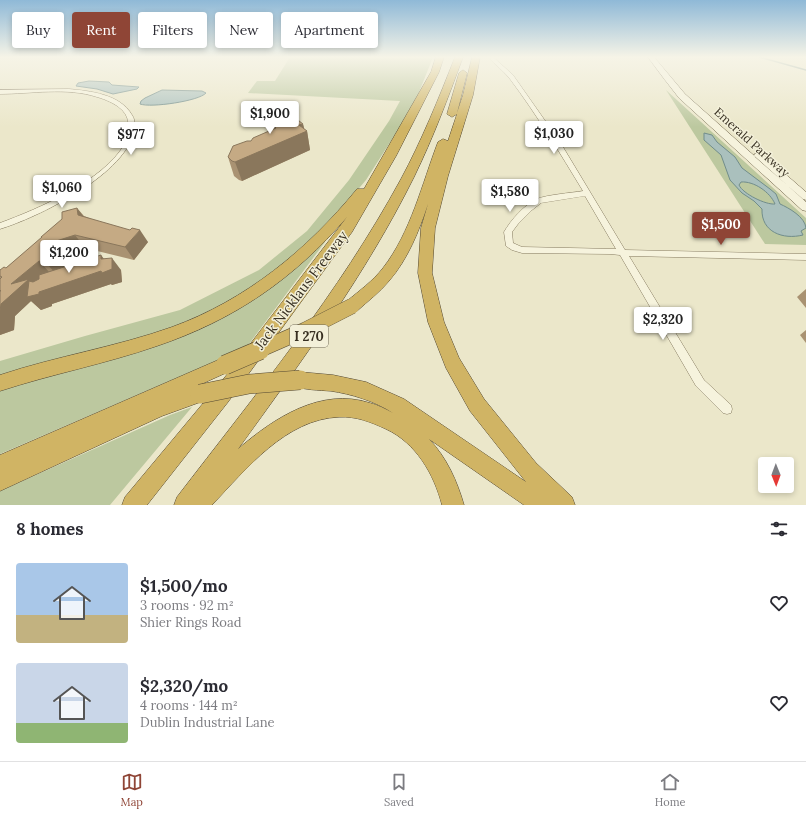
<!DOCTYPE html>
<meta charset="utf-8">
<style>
:root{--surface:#fff;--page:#f2f2f3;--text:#2b2b33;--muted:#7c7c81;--line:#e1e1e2;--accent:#8f4536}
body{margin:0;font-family:Lora,serif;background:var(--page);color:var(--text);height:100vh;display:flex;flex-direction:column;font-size:15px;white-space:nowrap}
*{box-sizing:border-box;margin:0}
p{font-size:13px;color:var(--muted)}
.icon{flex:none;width:22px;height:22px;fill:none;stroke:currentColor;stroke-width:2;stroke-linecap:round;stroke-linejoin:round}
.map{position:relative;height:505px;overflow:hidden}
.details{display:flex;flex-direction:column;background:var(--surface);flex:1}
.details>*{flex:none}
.guide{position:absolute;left:12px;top:12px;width:400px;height:36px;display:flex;gap:8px}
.needle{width:26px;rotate:179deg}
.controls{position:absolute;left:758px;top:457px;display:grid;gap:8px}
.controls a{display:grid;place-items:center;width:36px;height:36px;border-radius:4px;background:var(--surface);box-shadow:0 2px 6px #0003;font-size:20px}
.price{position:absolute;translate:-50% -34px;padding:0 9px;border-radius:4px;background:#fff;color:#222;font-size:13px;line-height:26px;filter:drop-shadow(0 1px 2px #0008)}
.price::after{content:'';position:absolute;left:50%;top:24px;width:12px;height:9px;margin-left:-6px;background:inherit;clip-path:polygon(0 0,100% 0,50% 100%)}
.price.active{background:var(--accent);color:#fff}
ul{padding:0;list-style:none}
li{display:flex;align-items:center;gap:12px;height:100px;padding:0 16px}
li span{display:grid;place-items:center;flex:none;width:112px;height:80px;border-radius:4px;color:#555}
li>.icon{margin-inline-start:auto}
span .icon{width:48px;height:48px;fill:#fffc;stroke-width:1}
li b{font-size:17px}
h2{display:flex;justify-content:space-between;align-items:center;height:48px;padding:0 16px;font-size:17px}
.tag{padding:0 14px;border-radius:4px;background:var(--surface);box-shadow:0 2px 6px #0003;font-size:14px;line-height:36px}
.tag.active{background:var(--accent);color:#fff}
.menu{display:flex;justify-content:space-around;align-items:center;height:56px;border-top:1px solid var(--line);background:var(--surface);font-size:11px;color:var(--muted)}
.menu a{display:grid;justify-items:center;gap:2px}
.menu .active{color:var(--accent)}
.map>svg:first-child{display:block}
.green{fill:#bcc89f}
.water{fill:#aac0bd;stroke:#718d8b;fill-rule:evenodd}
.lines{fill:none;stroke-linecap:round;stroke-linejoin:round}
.stream{stroke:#718d8b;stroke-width:1.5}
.street-casing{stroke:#867b60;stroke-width:1}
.secondary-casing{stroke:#685c43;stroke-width:1}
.highway-casing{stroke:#544933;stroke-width:1}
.street{fill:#f6f3dd;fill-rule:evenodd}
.secondary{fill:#f6f3dd;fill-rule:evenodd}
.highway{fill:#d0b464;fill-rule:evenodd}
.highway-bridge-far1-casing{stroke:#544933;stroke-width:16;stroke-linecap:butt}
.highway-bridge-casing{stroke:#544933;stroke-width:20;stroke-linecap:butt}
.highway-bridge-far1{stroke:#d0b464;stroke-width:15}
.highway-bridge{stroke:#d0b464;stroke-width:19}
.wall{fill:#a99272}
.shaded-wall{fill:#8a775c}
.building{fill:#c5aa84;stroke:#8a775c}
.labels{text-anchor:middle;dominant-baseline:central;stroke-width:3;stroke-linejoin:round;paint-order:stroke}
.far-street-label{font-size:12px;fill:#383022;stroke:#f3f0d9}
.shield{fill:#f3f0d9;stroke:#706a59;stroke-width:1}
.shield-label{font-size:13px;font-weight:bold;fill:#383022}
.street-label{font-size:14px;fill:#383022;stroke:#f3f0d9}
</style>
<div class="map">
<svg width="806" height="505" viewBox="0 0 806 505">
<rect width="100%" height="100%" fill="#ebe7ca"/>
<path class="green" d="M290,57h143l-19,48 -48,75 -45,53 -50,44 -77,43 -47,17 -147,41v-17l85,-25 95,-26 79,-40 48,-39 42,-51 40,-59 11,-20 -152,-8 9,-12h18z
M666,90l140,128v27l-41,-1z
M323,241l2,1 -79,106 -246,106v-65l240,-81c31,-20 57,-42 83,-67z
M192,407l-82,98h-110v-14l170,-76z"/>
<path class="water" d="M89,81l20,1 3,3 27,2 -2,2 -24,5 -16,-5 -21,-3 2,-3z
M162,90l40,1 4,2c-7,8 -55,15 -66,11l1,-3 4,-3z
M704,133l8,2 5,7 18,15 7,11 28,21 6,5 4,10c9,4 25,13 26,24l-5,3 2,4c-20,5 -42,-3 -41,-26l-8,-8 -12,-8 -12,-13 -9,-25 -17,-15zM741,182c13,-1 29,10 34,22 -9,1 -32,-10 -36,-19z"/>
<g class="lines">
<path class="stream" d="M759,57l47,13"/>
<g class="street-casing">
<path id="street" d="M489,57h4l20,18 47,67 65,108 181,4v6l-177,-4 75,124 27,25 1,4 -1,4 -4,1 -4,-1 -27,-27 -76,-131 -10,-1 -88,-1 -10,-3 -6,-4 -2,-14c7,-12 20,-27 33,-33 9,-4 34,-6 46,-8 -23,-38 -46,-76 -73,-112 -6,-8 -15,-14 -21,-22zM585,196l31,53 -94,-2 -9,-4 -1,-11 6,-8 14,-14 9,-7z
M69,89c21,2 51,5 63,26 4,6 3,13 1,20 -12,41 -94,82 -133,94v-6c38,-14 103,-42 124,-78 2,-4 2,-8 3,-12 7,-21 -13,-31 -30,-36 -31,-10 -66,-3 -97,-3v-4z"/>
</g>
<g class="secondary-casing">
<path id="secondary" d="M648,57h6l31,37 121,108v9l-4,-1 -123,-112 -14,-18z
M758,152l3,1 45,39v8l-3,-1 -48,-42 -1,-2z"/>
</g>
<g class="highway-casing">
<path id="highway" d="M436,57h8l-5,15 -43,84 -44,76 -124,170 -81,103h-25l3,-8 105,-126 -35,16 5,-2 6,3 3,6 -3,6 -44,16 -162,75v-36l225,-98 6,2 3,6 -2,3 115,-151c-53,62 -113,103 -190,129 -52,18 -105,28 -157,45v-16c57,-19 116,-28 172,-48 74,-27 135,-77 185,-138h7l67,-117z
M455,57h8c-15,41 -30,81 -49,120 -48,97 -113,185 -176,272 36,-31 83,-62 132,-46 8,2 15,6 23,10 -18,-12 -42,-19 -62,-22 -13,-1 -26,-1 -37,-5l-3,-6 3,-6 6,-2 33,3 33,7 38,17 122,83 -56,-71 -24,-43 -18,-46 -10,-49 3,-45 7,-24c-9,27 -20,55 -39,77 -9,11 -21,20 -32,30l-5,1 -5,-1 -3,-5 3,-5c12,-10 26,-20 36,-33 28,-36 39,-84 55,-126l5,-3 5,2 9,-27 -5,3 -5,-3 12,-41 4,-3 4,3 -10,40 6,-18 9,-38h8l-7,38 -25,81 -13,52 -3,45 12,49 15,36 25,41 52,64 36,34 3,8h-51l-95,-66c18,19 28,42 35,66h-22c-8,-31 -26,-62 -56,-76 -15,-7 -30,-13 -47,-12 -53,2 -93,52 -127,88h-38l3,-8c79,-103 162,-204 224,-318 21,-39 38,-81 54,-122z"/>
</g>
<use href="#street" class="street"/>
<use href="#secondary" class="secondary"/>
<use href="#highway" class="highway"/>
<g class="highway-bridge-far1-casing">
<path id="highway-bridge-far1" d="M257,351l48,-21 47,-24"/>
</g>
<g class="highway-bridge-casing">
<path id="highway-bridge" d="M225,365l35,-15
M200,394l49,-10 51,-4"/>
</g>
<use href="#highway-bridge-far1" class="highway-bridge-far1"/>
<use href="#highway-bridge" class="highway-bridge"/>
</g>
<path class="wall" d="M266,119l37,5 1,5 3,2 3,19 -68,31 -3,-1 -5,-4 -6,-19 23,-16 18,-10z
M77,208l7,8 64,26 -14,18 -49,-12 -15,5 5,7 -6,5 35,-6 17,11 1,12 -10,3 -1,-1 -59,20v2l-11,4 -10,-9 -16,15 -1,14 -14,5v-65l6,-2 36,-30 -1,-1z
M806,289v19l-9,-11z
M806,330v13l-6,-8z"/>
<path class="shaded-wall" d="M303,124l2,8 2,-1 3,19 -68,31 -7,-19 64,-37z
M77,208l10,13 -9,-6z
M140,230l8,12 -14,18 -9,-13z
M75,235l10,13 -15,5 5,7 -17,16 -12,-13 4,-20z
M101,255l10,13 1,-10 9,12 1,12 -10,3 -1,-1 -59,20v2l-11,4 -10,-9 -16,15 -1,14 -14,5v-24l1,-7 10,-20 28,-23 12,13 50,-15z"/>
<path class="building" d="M280,106l23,18 -4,1 8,6 -72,31 -3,-1 -4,-4 5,-11 14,-5h4l2,-3 23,-10 -10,-9 4,-9z
M77,208l1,7 52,15 2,-2 8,2 -15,17 -50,-12 -25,8 14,4 -18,16 -7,-2 -28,23 18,-5 -28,25 -1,7v-20h1l-1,-1v-11l2,-2 -2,-1v-6l4,-3 2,1 36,-31h-1l21,-18v-7z
M101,255v4l11,-1v11l-10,4 -1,-2 -62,21v2l-12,3 2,-16 4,1 6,-3v-4z"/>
<linearGradient id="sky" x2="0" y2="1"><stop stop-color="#8fb9d7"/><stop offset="0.45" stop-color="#f6f4e7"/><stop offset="1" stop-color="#f6f4e7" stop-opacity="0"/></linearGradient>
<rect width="806" height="127" fill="url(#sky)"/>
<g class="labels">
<g class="far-street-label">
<text transform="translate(752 142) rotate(42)">Emerald Parkway</text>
</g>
<rect class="shield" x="290" y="325" width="38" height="22" rx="3"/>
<g class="shield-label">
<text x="309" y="336">I 270</text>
</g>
<g class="street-label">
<text transform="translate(301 290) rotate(-53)">Jack Nicklaus Freeway</text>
</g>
</g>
</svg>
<div class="controls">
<a><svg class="needle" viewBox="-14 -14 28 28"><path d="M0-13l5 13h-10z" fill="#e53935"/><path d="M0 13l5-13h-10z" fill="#7c7c81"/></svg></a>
</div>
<b class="price" style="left:270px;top:135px">$1,900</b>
<b class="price" style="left:554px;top:155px">$1,030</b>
<b class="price" style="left:131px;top:156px">$977</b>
<b class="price" style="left:62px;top:209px">$1,060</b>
<b class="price" style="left:510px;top:213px">$1,580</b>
<b class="price active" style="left:721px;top:246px">$1,500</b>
<b class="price" style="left:69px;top:274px">$1,200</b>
<b class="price" style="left:663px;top:341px">$2,320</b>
<div class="guide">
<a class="tag">Buy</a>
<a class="tag active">Rent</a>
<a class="tag">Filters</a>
<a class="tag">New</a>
<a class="tag">Apartment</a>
</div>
</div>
<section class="details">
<h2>8 homes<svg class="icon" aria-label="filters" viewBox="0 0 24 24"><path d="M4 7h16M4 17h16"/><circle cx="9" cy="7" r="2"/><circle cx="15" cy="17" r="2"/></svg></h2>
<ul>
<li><span style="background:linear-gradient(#a9c7e8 65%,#c2b280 0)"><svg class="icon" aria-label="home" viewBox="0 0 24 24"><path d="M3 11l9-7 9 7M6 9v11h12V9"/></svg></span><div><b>$1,500/mo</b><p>3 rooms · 92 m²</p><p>Shier Rings Road</p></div><svg class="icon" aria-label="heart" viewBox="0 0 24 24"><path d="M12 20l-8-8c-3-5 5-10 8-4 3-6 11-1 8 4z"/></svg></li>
<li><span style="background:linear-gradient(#c9d6e8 75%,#8fb573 0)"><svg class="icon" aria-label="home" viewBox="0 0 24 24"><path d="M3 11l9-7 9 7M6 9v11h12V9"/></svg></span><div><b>$2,320/mo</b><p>4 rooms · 144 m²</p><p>Dublin Industrial Lane</p></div><svg class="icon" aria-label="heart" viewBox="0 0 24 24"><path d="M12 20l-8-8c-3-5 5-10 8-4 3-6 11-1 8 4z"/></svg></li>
</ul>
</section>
<nav class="menu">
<a class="active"><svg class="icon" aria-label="map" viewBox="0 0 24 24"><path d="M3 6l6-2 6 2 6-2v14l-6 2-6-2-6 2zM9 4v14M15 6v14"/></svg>Map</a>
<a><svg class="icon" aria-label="saved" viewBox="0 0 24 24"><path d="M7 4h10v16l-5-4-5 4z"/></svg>Saved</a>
<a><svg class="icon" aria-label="home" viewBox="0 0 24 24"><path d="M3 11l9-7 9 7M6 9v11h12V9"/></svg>Home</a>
</nav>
